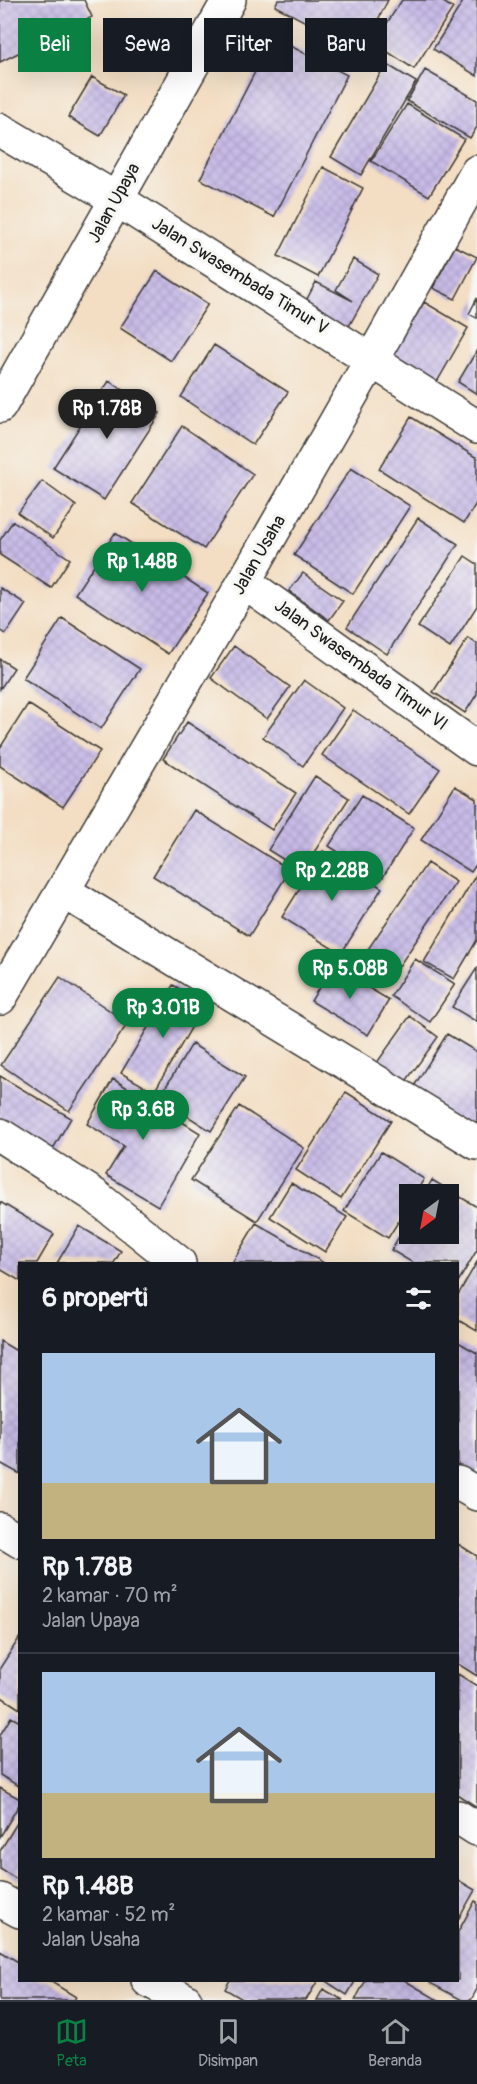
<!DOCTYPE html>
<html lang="id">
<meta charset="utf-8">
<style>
:root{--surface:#171b24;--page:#242831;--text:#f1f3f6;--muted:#9ea1a6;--line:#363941;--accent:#0b8043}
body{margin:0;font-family:Pangolin,sans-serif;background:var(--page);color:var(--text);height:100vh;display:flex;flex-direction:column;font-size:22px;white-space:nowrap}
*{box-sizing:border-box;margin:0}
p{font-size:20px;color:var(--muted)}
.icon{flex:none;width:33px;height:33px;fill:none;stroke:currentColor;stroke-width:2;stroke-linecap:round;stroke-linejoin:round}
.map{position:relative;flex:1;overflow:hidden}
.sheet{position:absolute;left:18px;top:1262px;width:441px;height:720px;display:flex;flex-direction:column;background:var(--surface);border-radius:0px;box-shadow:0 6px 24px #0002}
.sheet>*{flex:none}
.hud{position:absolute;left:18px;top:18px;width:441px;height:54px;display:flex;gap:12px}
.needle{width:39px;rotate:212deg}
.fabs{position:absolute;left:399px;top:1184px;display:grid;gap:12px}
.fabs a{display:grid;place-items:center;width:60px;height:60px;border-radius:0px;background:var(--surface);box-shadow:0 6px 24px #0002;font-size:30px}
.price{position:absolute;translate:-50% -51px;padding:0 14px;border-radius:21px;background:var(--accent);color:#fff;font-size:20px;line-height:39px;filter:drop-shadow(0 2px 3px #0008)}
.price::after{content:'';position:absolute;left:50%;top:36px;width:18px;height:14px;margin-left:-9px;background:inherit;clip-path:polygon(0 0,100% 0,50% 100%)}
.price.on{background:#222;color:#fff}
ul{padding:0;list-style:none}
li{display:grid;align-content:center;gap:12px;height:318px;padding:0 24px}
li+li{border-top:2px solid var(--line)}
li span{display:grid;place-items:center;height:186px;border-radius:0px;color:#555}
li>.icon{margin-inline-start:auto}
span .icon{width:108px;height:108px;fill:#fffc;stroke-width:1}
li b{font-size:26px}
h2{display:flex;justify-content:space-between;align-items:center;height:72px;padding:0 24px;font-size:26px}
.tag{padding:0 21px;border-radius:0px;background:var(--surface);box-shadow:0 6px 24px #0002;font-size:21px;line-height:54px}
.tag.on{background:var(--accent);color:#fff}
.tab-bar{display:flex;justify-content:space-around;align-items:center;height:84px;border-top:2px solid var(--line);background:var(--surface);font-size:16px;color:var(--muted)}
.tab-bar a{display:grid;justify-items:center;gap:3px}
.tab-bar .on{color:var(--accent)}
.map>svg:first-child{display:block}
.building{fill:url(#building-cross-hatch)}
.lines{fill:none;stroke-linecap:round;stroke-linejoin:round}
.minor-casing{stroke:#3c3935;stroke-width:36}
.tertiary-casing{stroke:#3c3935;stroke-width:36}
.minor{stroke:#fff;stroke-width:33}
.tertiary{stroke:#fff;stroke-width:33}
.labels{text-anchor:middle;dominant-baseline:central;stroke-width:6;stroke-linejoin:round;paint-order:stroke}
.street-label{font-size:18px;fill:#1c1c1c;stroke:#f6f6f2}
</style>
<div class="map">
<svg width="477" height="2000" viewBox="0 0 477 2000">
<defs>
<pattern id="building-cross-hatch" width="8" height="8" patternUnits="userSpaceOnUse" patternTransform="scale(1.5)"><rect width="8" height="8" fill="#c8bbe7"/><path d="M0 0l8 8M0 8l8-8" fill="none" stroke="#aba0c6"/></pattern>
</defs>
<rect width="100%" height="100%" fill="#f6f6f2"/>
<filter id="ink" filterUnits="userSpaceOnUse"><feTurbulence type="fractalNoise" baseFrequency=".0167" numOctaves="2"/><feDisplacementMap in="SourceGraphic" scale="12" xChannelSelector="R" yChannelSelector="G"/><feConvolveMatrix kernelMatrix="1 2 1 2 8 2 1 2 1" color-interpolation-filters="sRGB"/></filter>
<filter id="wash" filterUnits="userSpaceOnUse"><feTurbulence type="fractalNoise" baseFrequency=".008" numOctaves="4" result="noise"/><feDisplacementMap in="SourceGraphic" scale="24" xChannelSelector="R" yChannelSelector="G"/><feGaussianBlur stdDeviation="1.35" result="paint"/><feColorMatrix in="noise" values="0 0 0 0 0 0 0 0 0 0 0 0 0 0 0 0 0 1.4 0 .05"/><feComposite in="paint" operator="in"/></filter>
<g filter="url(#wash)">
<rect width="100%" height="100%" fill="#f3dec3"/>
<g id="blocks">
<path class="building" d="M0,0h84l8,17 -92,45z
M278,0h110l-26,51 -87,-45z
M402,0h38l13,8 -39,61 -40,-26z
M464,0h13v76l-44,-27z
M273,37l74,38 -73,142 -74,-38z
M386,64l30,18 -55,93 -30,-18z
M425,70l52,30v27l-7,11 -63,-37z
M92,77l32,18 -24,41 -32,-19z
M407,104l57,35 -35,57 -58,-35z
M323,167l40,21 -45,89 -40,-21z
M455,246l22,11 -22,42 -22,-11z
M353,259l25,15 -34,61 -44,-23 16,-30 37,19 -17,-11z
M157,271l51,33 -37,57 -51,-33z
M477,298v20l-8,-4z
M424,302l44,26 -34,59 -45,-26z
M214,345l74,47 -35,53 -72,-48z
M477,350v44l-19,-12z
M109,381l51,32 -56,87 -51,-32z
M411,417l66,41v44l-13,21 -85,-54z
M182,426l71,48 -49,75 -72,-46z
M351,468l59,38 -57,88 -59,-39z
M42,481l34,25 -23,32 -35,-25z
M418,518l40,26 -71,110 -40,-27z
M13,521l57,38 -19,29 -51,-33v-15z
M115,533l93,60 -40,61 -93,-60z
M465,556l12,8v42l-27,42 -32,-21z
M303,573l40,28 -14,19 -40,-29z
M0,588l26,16 -20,30 -6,-4z
M62,618l78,51 -39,60 -78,-51z
M468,638l9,6v50l-12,19 -32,-21z
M234,646l56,41 -23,32 -56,-41z
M0,659l14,9 -14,21z
M304,680l39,28 -40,58 -40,-29z
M28,704l72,47 -37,56 -63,-41v-18z
M353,710l87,59 -31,45 -87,-59z
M187,722l109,71 -24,37 -109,-71z
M315,776l34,22 -47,73 -34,-21z
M455,786l22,13v64l-6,9 -50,-32z
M362,795l52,33 -33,52 -52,-34z
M194,810l96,60 -41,66 -96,-60z
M323,851l59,37 -41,66 -59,-37z
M427,863l29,19 -63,93 -29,-20z
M477,873v67l-23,39 -30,-17z
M415,959l40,25 -25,38 -39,-26z
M332,966l57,34 -21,35 -57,-34z
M477,968v54l-25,-15z
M60,977l68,46 -59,88 -68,-46z
M173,985l32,19 -51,88 -33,-19z
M410,1016l28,21 -34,47 -28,-20z
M447,1034l30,18v71l-6,10 -62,-39z
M192,1044l53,33 -34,54 -52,-33z
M0,1076l71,42 -21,36 -50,-29z
M113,1079l87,54 -42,73 -52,-31 18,-29 -37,-22z
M346,1092l45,29 -50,78 -45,-29z
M239,1106l65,42 -47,73 -66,-41z
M381,1152l43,27 -9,15h-5v9l-22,35 -44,-27z
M432,1180l45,27v43l-19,32v-19h-45l-22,-13 19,-32v15h38v-39h-24z
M291,1183l56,34 -22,35 -55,-35z
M0,1202l54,32 -17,29h-17v18l-20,-12z
M256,1223l56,33 12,7h-92z
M79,1226l42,25 -7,12h-57z
M477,1262v69l-19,-11v-25z
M0,1341l20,12v121l-20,-11z
M458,1342l19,11v125l-19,-12z
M458,1544l19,12v120l-19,-12z
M20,1637v72l-20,-13v-28z
M458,1674l19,12v121l-19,-12z
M11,1717l9,5v65l-20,-12v-40z
M0,1788l20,11v4l-20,34z
M20,1818v63l-20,-12v-18z
M458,1880l17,10 -17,30z
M475,1901l2,1v87l-6,11h-9l-32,-17 1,-3h27v-48z
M0,1951l20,12v17h28l28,17 -2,3h-74z
M230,1980h84l3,2 -11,18h-62l-19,-11z
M324,1980h32l-9,15z
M366,1980h38l34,20h-83z
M323,1989l20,11h-26z"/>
</g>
</g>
<g filter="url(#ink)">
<use href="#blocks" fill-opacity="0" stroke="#3c3935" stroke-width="1.5"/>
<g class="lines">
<g class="minor-casing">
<path id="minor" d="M0,406l229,-406
M244,582l233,167
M63,891l414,252
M0,998l244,-416 128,-223 105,-187
M0,1135l94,60 85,68
M458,1483l19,11
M0,1529l20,12
M458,1817l19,12
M0,1900l20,11
M148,1980l37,20"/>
</g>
<g class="tertiary-casing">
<path id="tertiary" d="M0,130l116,69 361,228"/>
</g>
<use href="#minor" class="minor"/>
<use href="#tertiary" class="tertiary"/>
</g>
</g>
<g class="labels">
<g class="street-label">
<text transform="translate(114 203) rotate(-61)">Jalan Upaya</text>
<text transform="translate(240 276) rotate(32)">Jalan Swasembada Timur V</text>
<text transform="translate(259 555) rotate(-60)">Jalan Usaha</text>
<text transform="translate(361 665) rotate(36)">Jalan Swasembada Timur VI</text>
</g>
</g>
</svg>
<div class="fabs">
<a><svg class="needle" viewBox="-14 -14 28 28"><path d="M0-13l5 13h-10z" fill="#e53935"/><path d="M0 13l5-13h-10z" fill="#9ea1a6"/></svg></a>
</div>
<b class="price on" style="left:107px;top:440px">Rp 1.78B</b>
<b class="price" style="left:142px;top:593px">Rp 1.48B</b>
<b class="price" style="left:332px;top:902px">Rp 2.28B</b>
<b class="price" style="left:350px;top:1000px">Rp 5.08B</b>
<b class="price" style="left:163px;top:1039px">Rp 3.01B</b>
<b class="price" style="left:143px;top:1141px">Rp 3.6B</b>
<div class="hud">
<a class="tag on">Beli</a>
<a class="tag">Sewa</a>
<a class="tag">Filter</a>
<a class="tag">Baru</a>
</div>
<section class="sheet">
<h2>6 properti<svg class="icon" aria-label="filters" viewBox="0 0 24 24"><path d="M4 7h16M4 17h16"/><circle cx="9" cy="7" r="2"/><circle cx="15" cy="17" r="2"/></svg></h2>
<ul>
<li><span style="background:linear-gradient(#a9c7e8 70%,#c2b280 0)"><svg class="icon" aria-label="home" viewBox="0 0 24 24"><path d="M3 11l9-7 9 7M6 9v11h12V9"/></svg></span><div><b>Rp 1.78B</b><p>2 kamar · 70 m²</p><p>Jalan Upaya</p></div></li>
<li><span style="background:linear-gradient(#a9c7e8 65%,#c2b280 0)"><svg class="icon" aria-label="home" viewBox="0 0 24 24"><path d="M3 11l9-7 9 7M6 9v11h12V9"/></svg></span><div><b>Rp 1.48B</b><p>2 kamar · 52 m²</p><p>Jalan Usaha</p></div></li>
</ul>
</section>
</div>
<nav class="tab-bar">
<a class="on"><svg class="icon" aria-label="map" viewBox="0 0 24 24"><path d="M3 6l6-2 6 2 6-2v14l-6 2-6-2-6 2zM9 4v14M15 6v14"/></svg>Peta</a>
<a><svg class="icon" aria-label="saved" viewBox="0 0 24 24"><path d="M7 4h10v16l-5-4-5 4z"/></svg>Disimpan</a>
<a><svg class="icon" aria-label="home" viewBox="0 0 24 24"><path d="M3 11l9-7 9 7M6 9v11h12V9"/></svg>Beranda</a>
</nav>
